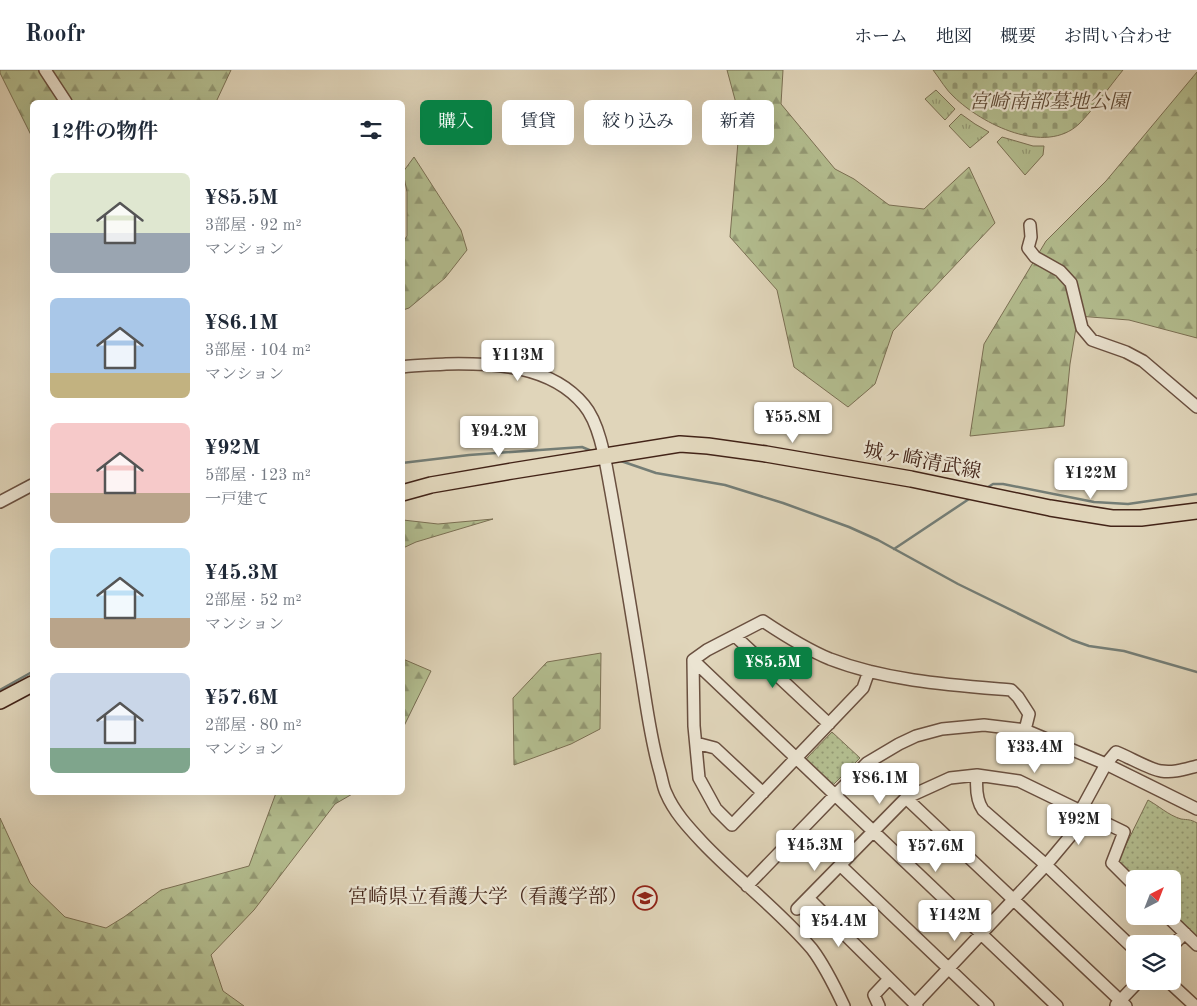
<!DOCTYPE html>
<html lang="ja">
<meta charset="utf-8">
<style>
:root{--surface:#fff;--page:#f6f6f7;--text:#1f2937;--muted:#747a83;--line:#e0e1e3;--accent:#0b8043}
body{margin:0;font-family:"Old Standard TT","Noto Serif JP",serif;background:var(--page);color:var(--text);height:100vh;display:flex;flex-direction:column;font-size:19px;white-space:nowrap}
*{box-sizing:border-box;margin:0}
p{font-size:16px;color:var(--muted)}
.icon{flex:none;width:28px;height:28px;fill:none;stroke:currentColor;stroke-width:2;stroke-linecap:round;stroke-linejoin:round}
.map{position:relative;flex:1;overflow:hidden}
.sheet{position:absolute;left:30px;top:30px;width:375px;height:695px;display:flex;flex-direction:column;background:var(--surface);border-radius:8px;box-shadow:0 5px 20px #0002}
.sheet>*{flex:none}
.top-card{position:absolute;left:420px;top:30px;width:475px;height:45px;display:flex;gap:10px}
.needle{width:32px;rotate:42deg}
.buttons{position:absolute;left:1126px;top:800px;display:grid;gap:10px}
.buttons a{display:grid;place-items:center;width:55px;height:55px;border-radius:8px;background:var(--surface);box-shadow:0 5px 20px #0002;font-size:25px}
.price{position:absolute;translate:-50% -42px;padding:0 11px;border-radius:5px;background:#fff;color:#222;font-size:16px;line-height:32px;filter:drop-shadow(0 1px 2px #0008)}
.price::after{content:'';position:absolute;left:50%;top:30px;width:15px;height:11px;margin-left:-8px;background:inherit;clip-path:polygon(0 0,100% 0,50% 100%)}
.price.on{background:var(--accent);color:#fff}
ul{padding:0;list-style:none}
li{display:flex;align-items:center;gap:15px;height:125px;padding:0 20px}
li span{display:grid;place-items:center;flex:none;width:140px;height:100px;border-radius:8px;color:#555}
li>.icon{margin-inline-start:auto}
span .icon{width:60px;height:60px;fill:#fffc;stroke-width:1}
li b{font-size:21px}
h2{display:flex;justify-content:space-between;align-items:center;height:60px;padding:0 20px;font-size:21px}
.tag{padding:0 18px;border-radius:8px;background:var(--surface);box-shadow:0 5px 20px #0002;font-size:18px;line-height:45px}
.tag.on{background:var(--accent);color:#fff}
header{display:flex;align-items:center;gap:30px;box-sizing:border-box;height:70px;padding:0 25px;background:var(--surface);border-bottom:1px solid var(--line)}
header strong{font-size:24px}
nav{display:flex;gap:28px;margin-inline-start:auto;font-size:18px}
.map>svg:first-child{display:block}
.grass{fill:url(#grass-tufts);stroke:#7b7054}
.forest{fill:url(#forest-firs);stroke:#7b7054}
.cemetery{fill:url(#cemetery-stones);stroke:#7b7054}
.park{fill:url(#park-dots);stroke:#7b7054}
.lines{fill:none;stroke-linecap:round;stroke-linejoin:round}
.stream{stroke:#747d75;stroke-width:2.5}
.minor-casing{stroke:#6a5040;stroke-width:14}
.major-casing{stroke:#432418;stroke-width:18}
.minor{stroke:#ebe4d2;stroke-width:11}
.major{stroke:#e0d5ba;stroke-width:15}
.labels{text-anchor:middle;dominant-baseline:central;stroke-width:4.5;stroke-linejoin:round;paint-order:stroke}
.park-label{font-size:20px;font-style:italic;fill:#5f4a36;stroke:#ebe4d2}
.street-label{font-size:20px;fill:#432418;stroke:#ebe4d2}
.poi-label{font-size:20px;fill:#432418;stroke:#ebe4d2;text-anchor:end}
</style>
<header>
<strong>Roofr</strong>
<nav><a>ホーム</a><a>地図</a><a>概要</a><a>お問い合わせ</a></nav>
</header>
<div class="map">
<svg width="1197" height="936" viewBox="0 0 1197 936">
<defs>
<pattern id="grass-tufts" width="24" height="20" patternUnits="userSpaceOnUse" patternTransform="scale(1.25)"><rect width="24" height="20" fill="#b3bd8f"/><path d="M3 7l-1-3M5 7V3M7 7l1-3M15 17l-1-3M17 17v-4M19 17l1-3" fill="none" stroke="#939974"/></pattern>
<pattern id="forest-firs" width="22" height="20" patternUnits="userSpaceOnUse" patternTransform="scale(1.25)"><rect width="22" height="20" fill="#b3bd8f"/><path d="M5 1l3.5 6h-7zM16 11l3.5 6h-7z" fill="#939974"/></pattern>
<pattern id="cemetery-stones" width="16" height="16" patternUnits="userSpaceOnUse" patternTransform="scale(1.25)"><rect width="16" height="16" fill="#b3bd8f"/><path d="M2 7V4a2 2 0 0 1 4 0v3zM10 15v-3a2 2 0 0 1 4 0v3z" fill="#939974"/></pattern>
<pattern id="park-dots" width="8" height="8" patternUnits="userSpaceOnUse" patternTransform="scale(1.25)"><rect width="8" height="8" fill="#b3bd8f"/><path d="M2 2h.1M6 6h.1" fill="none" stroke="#939974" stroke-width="1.8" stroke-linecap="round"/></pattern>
</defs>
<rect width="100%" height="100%" fill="#e0d5ba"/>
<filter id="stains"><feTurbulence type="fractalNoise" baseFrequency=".004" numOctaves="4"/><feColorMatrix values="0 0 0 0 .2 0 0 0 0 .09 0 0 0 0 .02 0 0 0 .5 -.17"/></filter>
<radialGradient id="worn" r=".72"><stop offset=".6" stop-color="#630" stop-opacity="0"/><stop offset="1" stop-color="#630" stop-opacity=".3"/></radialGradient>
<path class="grass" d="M936,20l19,19 -10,11 -20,-21z
M961,44l14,10 14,8 -19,16 -21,-22z
M1002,67l31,9h11l-1,9 -18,20 -28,-33z"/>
<path class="forest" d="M0,0h231l-15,32h-184v35l-32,-64z
M727,0h56l-2,34 54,65 19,10 35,26 35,4 45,-42 26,56 -102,108 -18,53 -27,23 -54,-40 -17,-77 -47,-53 10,-119z
M1197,2v176l-1,2 1,1v87l-68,-18 -51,-4 -8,48 -6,62 -94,10 14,-92 62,-103 60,-60z
M414,87l47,73 6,20 -22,28 -36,30 -6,2v-68l4,-6v-44l-4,-20z
M493,449l-77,23 -13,6v-28l35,4z
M601,583l-1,76 -29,15 -57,21 -1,-67 34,-36z
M403,589l28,12 -28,57z
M276,723h78l-19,11 -81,106 -43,45 12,36 21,15h-244v-188l30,65 35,34 41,11 18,-11 37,-27 88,-24z"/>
<path class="cemetery" d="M933,0h190c-13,16 -30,40 -44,54 -34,32 -97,0 -125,-27 -8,-7 -14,-18 -21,-27z"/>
<path class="park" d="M832,662l28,26 -27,27 -27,-26z
M1148,730c11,6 20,15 33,19 7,1 9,0 16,4v117l-25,-24v-37h-37l-17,-18z"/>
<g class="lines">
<path class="stream" d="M618,390l38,13 69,12 58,18 66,24 29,13 80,44 114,56 17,6 35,5 73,21
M402,393l67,-8 113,-8 12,5
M985,419l8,-5h10l91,18 34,2 69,-10
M894,479l78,-52
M0,620l32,-18"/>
<g class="minor-casing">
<path id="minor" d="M45,0l21,32
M1030,155l1,12 -3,11 7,9 25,14 11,12 11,45 10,12 34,12 17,9 54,46
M402,297c15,-2 30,-2 44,-3 48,-1 105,1 138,41 17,20 22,61 27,87 11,62 21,124 31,186 5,32 9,63 18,94 2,7 3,15 6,21 8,19 22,34 36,49 35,37 77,68 110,107 13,17 23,38 32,57
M0,432l32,-17
M735,566l94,88
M693,590l364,346
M693,590l14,-10 56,-29c21,14 43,28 67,38 57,22 121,26 181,31l7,7 11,17 -4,16
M693,590l1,66 5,52 17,31 16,16 131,-137 6,-17
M696,673l19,5 48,45
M977,705c-1,11 -1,25 6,35l63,55 89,85
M906,728l220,208
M840,795l148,141
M747,816l88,-91 32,-32 32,-19 17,-8 26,-7 42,-4 41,5 81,34 91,45
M808,828l109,108
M797,839l109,-111 44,-20 27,-3 42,6 105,51 -12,31 23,23
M1167,846l30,29
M1172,876l13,-13
M1168,911l27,25
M915,934l131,-139 26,-31 9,-24 25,-46 10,-12c13,5 35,18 45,19 13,2 24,-2 36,-5
M1116,935l23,-24
M879,936l-5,-11 15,-16"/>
</g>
<g class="major-casing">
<path id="major" d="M402,423l29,-8 81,-14 168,-27 28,2 58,8 145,25 139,29 62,10h29l56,-7
M0,631l32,-17"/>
</g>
<use href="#minor" class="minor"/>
<use href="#major" class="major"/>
</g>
<defs>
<g id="university-ring" transform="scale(1.25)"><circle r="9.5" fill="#ebe4d2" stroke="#8f2418" stroke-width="1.5"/><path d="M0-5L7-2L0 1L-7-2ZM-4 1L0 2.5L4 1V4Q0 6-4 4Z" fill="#8f2418"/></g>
</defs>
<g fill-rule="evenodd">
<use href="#university-ring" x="645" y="828"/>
</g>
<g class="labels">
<g class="park-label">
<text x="1049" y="33">宮崎南部墓地公園</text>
</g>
<g class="street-label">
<text transform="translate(922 392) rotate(11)">城ヶ崎清武線</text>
</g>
<g class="poi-label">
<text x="628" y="828">宮崎県立看護大学（看護学部）</text>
</g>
</g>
<rect width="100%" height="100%" filter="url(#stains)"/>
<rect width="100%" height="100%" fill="url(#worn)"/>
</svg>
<div class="buttons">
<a><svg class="needle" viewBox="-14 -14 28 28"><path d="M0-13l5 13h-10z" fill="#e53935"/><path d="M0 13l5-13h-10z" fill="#747a83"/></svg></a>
<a><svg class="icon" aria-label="layers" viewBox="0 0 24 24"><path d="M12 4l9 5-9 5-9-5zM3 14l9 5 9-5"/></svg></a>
</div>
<b class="price" style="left:518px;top:312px">¥113M</b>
<b class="price" style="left:793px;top:374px">¥55.8M</b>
<b class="price" style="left:499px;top:388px">¥94.2M</b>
<b class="price" style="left:1091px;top:430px">¥122M</b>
<b class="price on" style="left:773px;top:619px">¥85.5M</b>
<b class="price" style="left:1035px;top:704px">¥33.4M</b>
<b class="price" style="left:880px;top:735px">¥86.1M</b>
<b class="price" style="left:1079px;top:776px">¥92M</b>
<b class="price" style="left:815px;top:802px">¥45.3M</b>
<b class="price" style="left:936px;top:803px">¥57.6M</b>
<b class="price" style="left:955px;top:872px">¥142M</b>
<b class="price" style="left:839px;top:878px">¥54.4M</b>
<div class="top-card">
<a class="tag on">購入</a>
<a class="tag">賃貸</a>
<a class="tag">絞り込み</a>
<a class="tag">新着</a>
</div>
<section class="sheet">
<h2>12件の物件<svg class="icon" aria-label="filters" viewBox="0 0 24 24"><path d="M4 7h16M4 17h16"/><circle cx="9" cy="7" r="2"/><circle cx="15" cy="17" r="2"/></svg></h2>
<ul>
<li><span style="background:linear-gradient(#dfe7d0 60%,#9aa5b1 0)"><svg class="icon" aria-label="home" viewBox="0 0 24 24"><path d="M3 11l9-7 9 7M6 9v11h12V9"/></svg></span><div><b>¥85.5M</b><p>3部屋 · 92 m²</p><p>マンション</p></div></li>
<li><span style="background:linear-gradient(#a9c7e8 75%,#c2b280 0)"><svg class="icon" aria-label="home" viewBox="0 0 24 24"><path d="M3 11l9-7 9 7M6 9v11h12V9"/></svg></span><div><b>¥86.1M</b><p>3部屋 · 104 m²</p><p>マンション</p></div></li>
<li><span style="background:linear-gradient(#f6c9c9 70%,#b9a48a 0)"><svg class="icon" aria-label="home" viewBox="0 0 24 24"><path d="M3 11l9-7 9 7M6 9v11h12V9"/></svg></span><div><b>¥92M</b><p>5部屋 · 123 m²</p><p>一戸建て</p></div></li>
<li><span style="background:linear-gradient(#bfe0f5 70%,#b9a48a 0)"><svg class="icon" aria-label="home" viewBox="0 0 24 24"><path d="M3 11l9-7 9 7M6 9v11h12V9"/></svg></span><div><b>¥45.3M</b><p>2部屋 · 52 m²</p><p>マンション</p></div></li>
<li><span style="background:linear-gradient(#c9d6e8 75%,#7fa58c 0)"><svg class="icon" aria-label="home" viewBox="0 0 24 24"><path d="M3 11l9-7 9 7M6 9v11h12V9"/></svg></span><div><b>¥57.6M</b><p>2部屋 · 80 m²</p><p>マンション</p></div></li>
</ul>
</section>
</div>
